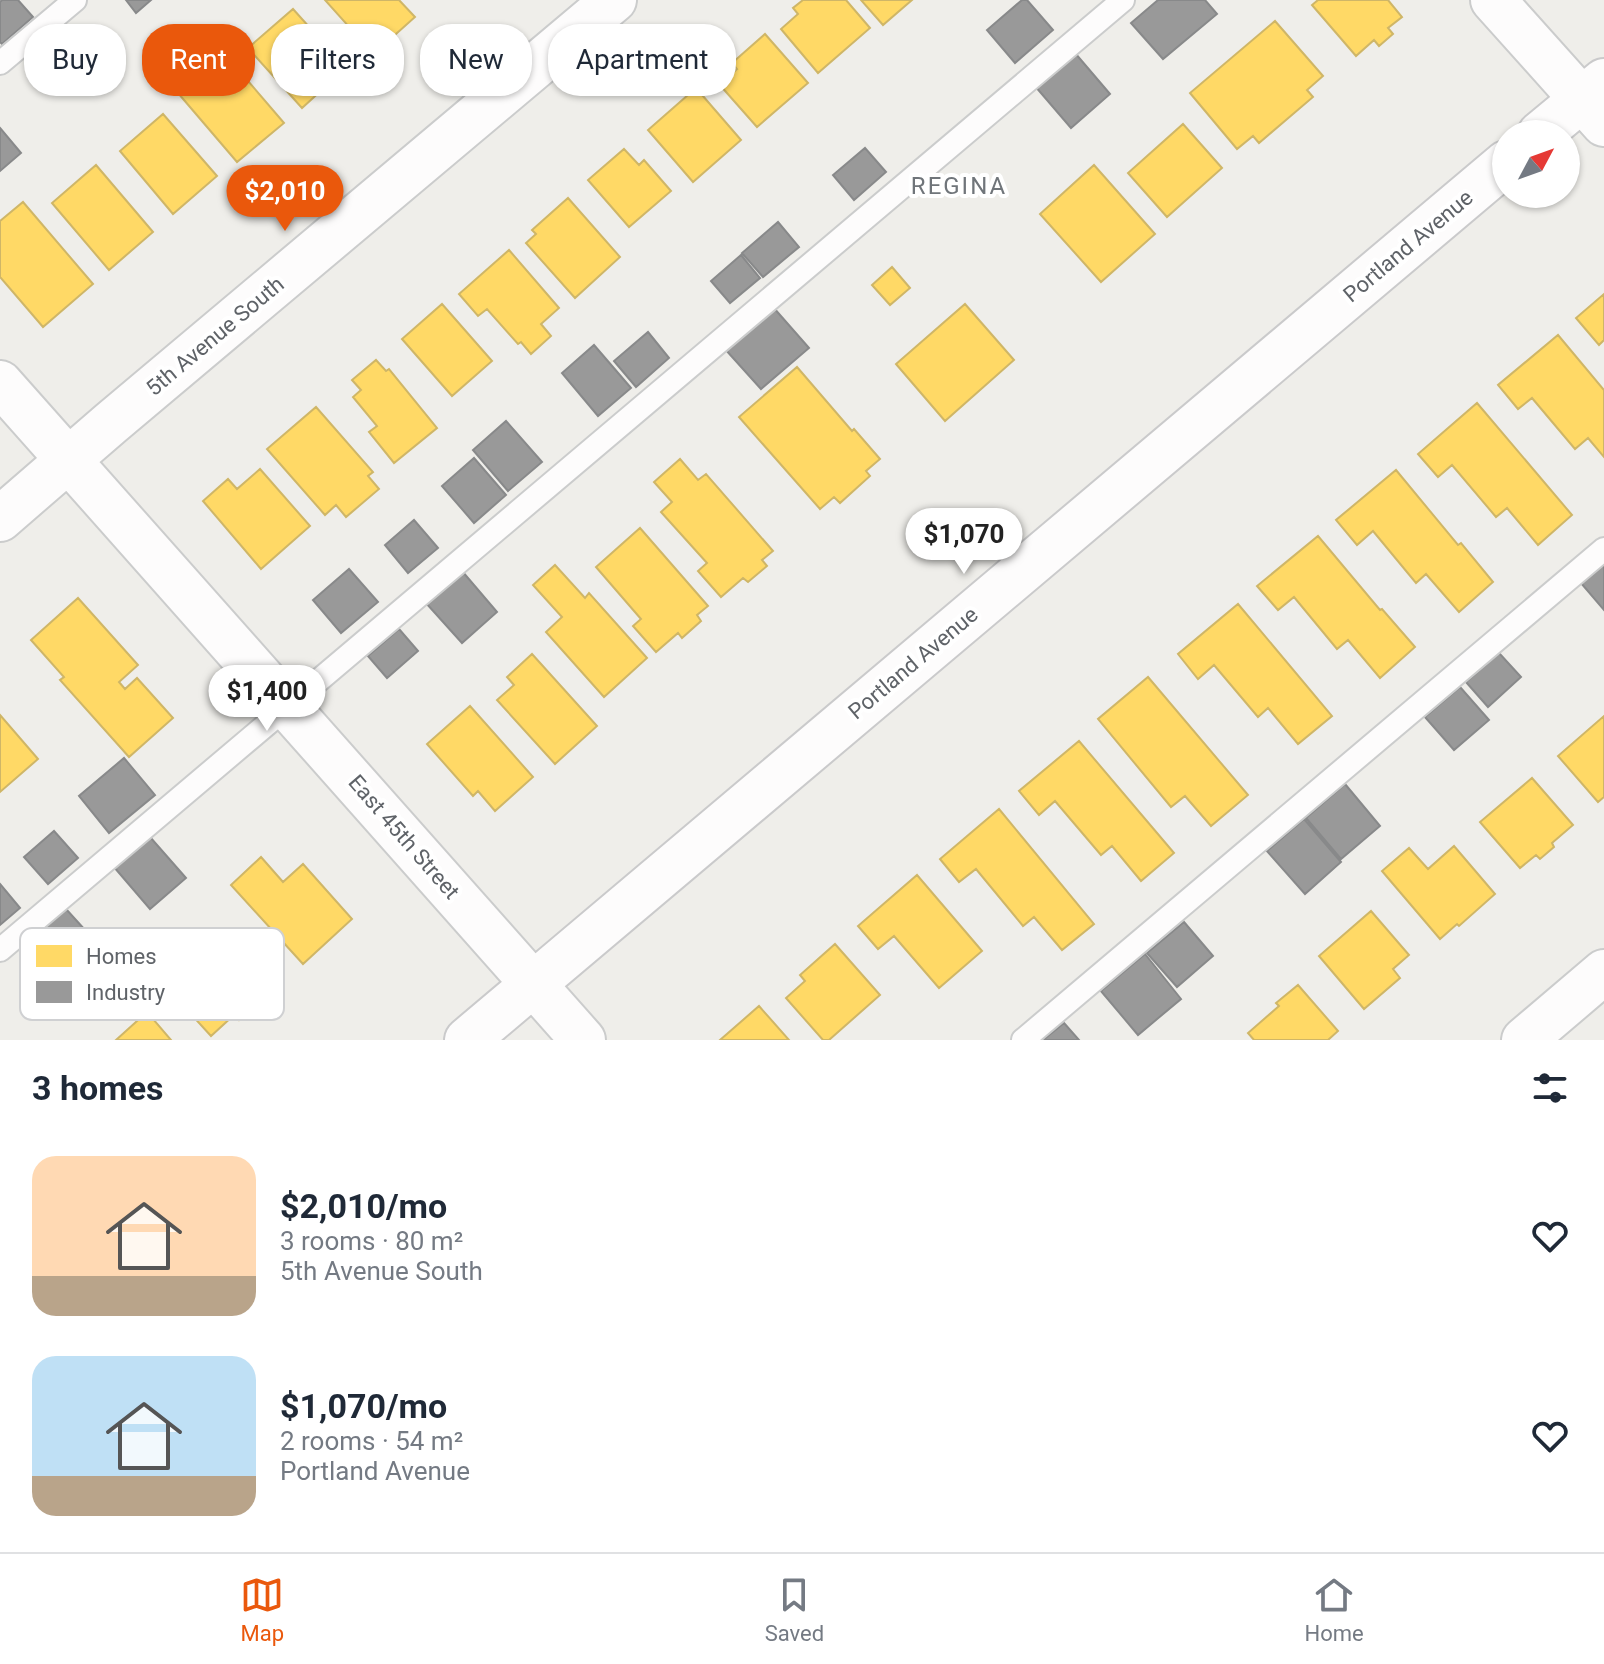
<!DOCTYPE html>
<meta charset="utf-8">
<style>
:root{--surface:#fff;--page:#f2f2f3;--text:#1f2937;--muted:#747a83;--line:#e0e1e3;--accent:#ea580c}
body{margin:0;font-family:Roboto,sans-serif;background:var(--page);color:var(--text);height:100vh;display:flex;flex-direction:column;font-size:30px;white-space:nowrap}
*{box-sizing:border-box;margin:0}
p{font-size:26px;color:var(--muted)}
.icon{flex:none;width:44px;height:44px;fill:none;stroke:currentColor;stroke-width:2;stroke-linecap:round;stroke-linejoin:round}
.map{position:relative;height:1040px;overflow:hidden}
.sheet{display:flex;flex-direction:column;background:var(--surface);flex:1}
.sheet>*{flex:none}
.banner{position:absolute;left:24px;top:24px;width:800px;height:72px;display:flex;gap:16px}
.needle{width:52px;rotate:49deg}
.tools{position:absolute;left:1492px;top:120px;display:grid;gap:16px}
.tools a{display:grid;place-items:center;width:88px;height:88px;border-radius:50%;background:var(--surface);box-shadow:0 2px 6px #0004;font-size:40px}
.price{position:absolute;translate:-50% -68px;padding:0 18px;border-radius:28px;background:#fff;color:#222;font-size:26px;line-height:52px;filter:drop-shadow(0 2px 4px #0008)}
.price::after{content:'';position:absolute;left:50%;top:48px;width:24px;height:18px;margin-left:-12px;background:inherit;clip-path:polygon(0 0,100% 0,50% 100%)}
.price.selected{background:var(--accent);color:#fff}
ul{padding:0;list-style:none}
li{display:flex;align-items:center;gap:24px;height:200px;padding:0 32px}
li span{display:grid;place-items:center;flex:none;width:224px;height:160px;border-radius:24px;color:#555}
li>.icon{margin-inline-start:auto}
span .icon{width:96px;height:96px;fill:#fffc;stroke-width:1}
li b{font-size:34px}
h2{display:flex;justify-content:space-between;align-items:center;height:96px;padding:0 32px;font-size:34px}
.pill{padding:0 28px;border-radius:32px;background:var(--surface);box-shadow:0 2px 6px #0004;font-size:28px;line-height:72px}
.pill.selected{background:var(--accent);color:#fff}
.tab-bar{display:flex;justify-content:space-around;align-items:center;height:112px;border-top:2px solid var(--line);background:var(--surface);font-size:22px;color:var(--muted)}
.tab-bar a{display:grid;justify-items:center;gap:4px}
.tab-bar .selected{color:var(--accent)}
.map>svg:first-child{display:block}
.homes{fill:#ffd966;stroke:#cfb667;stroke-width:2}
.industry{fill:#999;stroke:#88898a;stroke-width:2}
.lines{fill:none;stroke-linecap:round;stroke-linejoin:round}
.lane-casing{stroke:#cbcccc;stroke-width:26}
.street-casing{stroke:#cbcccc;stroke-width:48}
.secondary-casing{stroke:#cacacb;stroke-width:48}
.lane{stroke:#fdfcfc;stroke-width:22}
.street{stroke:#fdfcfc;stroke-width:44}
.secondary{stroke:#fdfcfc;stroke-width:44}
.labels{text-anchor:middle;dominant-baseline:central;stroke-width:8;stroke-linejoin:round;paint-order:stroke}
.street-label{font-size:22px;fill:#5f6368;stroke:#fff}
.neighbourhood-label{font-size:24px;letter-spacing:2px;fill:#70757a;stroke:#fff}
.key{fill:#fff;stroke:#cfd0d2;stroke-width:2}
.key-label{font-size:22px;fill:#5f6368}
</style>
<div class="map">
<svg width="1604" height="1040" viewBox="0 0 1604 1040">
<rect width="100%" height="100%" fill="#efeeea"/>
<path class="homes" d="M325,0h74l16,17 -37,33 -14,-16 -5,4z
M803,0h43l24,28 -52,45 -37,-44 17,-15 -5,-6z
M861,0h51l-29,25z
M1318,0h70l14,17 -14,11 5,6 -14,12 -5,-6 -18,16 -44,-51z
M293,9l53,59 -44,40 -54,-60z
M1275,21l48,55 -16,14 6,7 -54,46 -6,-7 -16,13 -47,-56z
M765,34l43,49 -51,44 -38,-43 18,-15 -5,-6z
M224,53l60,70 -47,39 -59,-69z
M696,88l45,52 -48,42 -45,-52z
M163,114l54,62 -44,38 -53,-63z
M1183,124l39,44 -55,49 -39,-44z
M624,149l15,16 5,-5 27,31 -42,36 -41,-47z
M96,165l57,67 -44,38 -57,-67z
M1094,165l61,69 -54,48 -61,-68z
M568,198l52,59 -45,41 -49,-55 10,-9 -4,-4z
M23,202l70,82 -50,43 -43,-50v-56z
M509,250l50,58 -18,16 10,12 -20,18 -10,-12 -3,2 -31,-35 -9,7 -19,-22z
M892,267l18,21 -20,17 -18,-20z
M1604,294v46l-5,5 -23,-27z
M442,304l50,57 -40,35 -50,-57z
M965,304l49,56 -69,61 -49,-57z
M1558,335l46,55v67l-16,-19 -13,11 -43,-51 -14,11 -20,-24z
M376,360l10,11 3,-2 48,59 -43,35 -25,-31 8,-6 -24,-29 8,-7 -9,-10z
M797,367l55,64 2,-2 26,30 -14,12 4,5 -30,27 -6,-6 -14,12 -81,-92z
M1477,403l95,112 -34,30 -31,-37 -11,9 -44,-52 -14,12 -20,-23z
M316,407l57,65 -5,4 11,13 -33,28 -10,-12 -11,10 -58,-66z
M680,459l18,21 8,-6 67,77 -11,9 5,6 -19,16 -5,-4 -22,19 -23,-26 9,-8 -46,-51 11,-10 -18,-20z
M260,469l50,57 -49,43 -58,-68 25,-22 9,10z
M1396,470l62,75 3,-2 32,39 -34,30 -33,-38 -10,9 -43,-52 -16,14 -21,-25z
M640,528l68,78 -11,9 4,6 -19,17 -4,-5 -22,19 -23,-26 8,-7 -45,-52z
M1318,536l62,74 2,-1 33,38 -35,31 -32,-38 -11,9 -43,-52 -16,13 -21,-24z
M555,565l30,33 4,-5 58,65 -43,39 -58,-65 16,-15 -29,-32z
M78,598l60,67 -19,17 6,7 12,-11 36,40 -44,39 -69,-77 4,-3 -33,-37z
M1238,604l94,112 -34,28 -30,-36 -10,9 -44,-52 -16,14 -20,-25z
M532,654l65,72 -42,38 -58,-64 17,-15 -7,-8z
M1148,677l100,118 -37,31 -26,-30 -14,11 -73,-88z
M470,706l63,71 -38,34 -17,-20 -5,5 -46,-52z
M0,715l38,44 -38,33z
M1604,716v81l-6,5 -40,-46z
M1079,741l95,112 -33,28 -29,-35 -11,9 -46,-54 -16,14 -20,-24z
M1532,778l41,47 -21,18 2,4 -14,12 -4,-4 -16,13 -40,-46z
M999,809l95,115 -32,26 -28,-33 -11,9 -47,-57 -17,13 -19,-23z
M1454,846l41,48 -36,32 -2,-2 -17,15 -58,-68 27,-23 19,21z
M261,857l22,25 20,-18 49,55 -49,45 -72,-79z
M917,875l65,76 -43,37 -45,-52 -16,13 -20,-23z
M1371,911l38,44 -16,14 7,9 -36,31 -45,-53z
M221,940l48,53 -30,27 -5,-5 -23,21 -43,-47z
M835,944l45,51 -51,45h-6l-37,-42 19,-17 -5,-6z
M1298,985l40,46 -10,9h-74l-6,-7 31,-27 -3,-3z
M759,1006l30,34h-69z
M147,1012l24,28h-55z"/>
<path class="industry" d="M2,0h16l15,17 -31,27 -2,-2v-40z
M126,0h25l-15,13z
M1022,0h5l26,30 -38,33 -28,-33z
M1158,0h47l12,14 -54,45 -32,-36z
M1075,53l35,41 -39,34 -36,-42z
M0,128l21,25 -21,18z
M865,148l21,24 -32,28 -21,-25z
M778,222l21,25 -36,30 -21,-24z
M741,255l19,23 -30,25 -19,-22z
M773,307l36,41 -48,41 -36,-40z
M648,332l21,26 -33,29 -22,-26z
M594,345l37,43 -33,28 -36,-43z
M506,421l36,41 -34,29 -35,-41z
M474,458l32,37 -32,28 -32,-37z
M414,520l24,28 -30,25 -23,-28z
M1604,563v47l-23,-27z
M349,569l29,33 -37,31 -28,-33z
M462,571l35,41 -35,31 -36,-40z
M399,629l19,22 -31,27 -19,-22z
M1499,653l22,24 -33,30 -22,-25z
M1460,687l29,33 -35,30 -29,-33z
M124,758l31,37 -46,38 -30,-37z
M1345,784l35,42 -39,33 -35,-41z
M1304,819l37,43 -36,32 -38,-43z
M54,831l24,27 -30,26 -24,-27z
M150,837l36,41 -36,31 -36,-42z
M0,884l20,24 -20,17z
M66,909l29,32 -35,31 -29,-33z
M1184,922l29,34 -36,31 -30,-34z
M1145,954l36,45 -43,36 -37,-44z
M1064,1023l15,17h-36z"/>
<g class="lines">
<g class="lane-casing">
<path id="lane" d="M0,63l75,-63
M0,950l1123,-950
M1023,1040l581,-491"/>
</g>
<g class="street-casing">
<path id="street" d="M1493,0l111,124
M0,383l583,657
M0,519l111,-96 503,-423
M1524,1040l80,-68"/>
</g>
<g class="secondary-casing">
<path id="secondary" d="M1540,134l64,-53
M467,1040l1039,-877"/>
</g>
<use href="#lane" class="lane"/>
<use href="#street" class="street"/>
<use href="#secondary" class="secondary"/>
</g>
<g class="labels">
<g class="street-label">
<text transform="translate(1408 246) rotate(-40)">Portland Avenue</text>
<text transform="translate(215 336) rotate(-40)">5th Avenue South</text>
<text transform="translate(913 663) rotate(-40)">Portland Avenue</text>
<text transform="translate(404 837) rotate(49)">East 45th Street</text>
</g>
<g class="neighbourhood-label">
<text x="959" y="186">REGINA</text>
</g>
</g>
<rect x="20" y="928" width="264" height="92" rx="12" class="key"/>
<rect x="36" y="945" width="36" height="22" fill="#ffd966"/>
<rect x="36" y="981" width="36" height="22" fill="#999"/>
<g class="key-label">
<text x="86" y="964">Homes</text>
<text x="86" y="1000">Industry</text>
</g>
</svg>
<div class="tools">
<a><svg class="needle" viewBox="-14 -14 28 28"><path d="M0-13l5 13h-10z" fill="#e53935"/><path d="M0 13l5-13h-10z" fill="#747a83"/></svg></a>
</div>
<b class="price selected" style="left:285px;top:233px">$2,010</b>
<b class="price" style="left:964px;top:576px">$1,070</b>
<b class="price" style="left:267px;top:733px">$1,400</b>
<div class="banner">
<a class="pill">Buy</a>
<a class="pill selected">Rent</a>
<a class="pill">Filters</a>
<a class="pill">New</a>
<a class="pill">Apartment</a>
</div>
</div>
<section class="sheet">
<h2>3 homes<svg class="icon" aria-label="filters" viewBox="0 0 24 24"><path d="M4 7h16M4 17h16"/><circle cx="9" cy="7" r="2"/><circle cx="15" cy="17" r="2"/></svg></h2>
<ul>
<li><span style="background:linear-gradient(#ffd9b3 75%,#b9a48a 0)"><svg class="icon" aria-label="home" viewBox="0 0 24 24"><path d="M3 11l9-7 9 7M6 9v11h12V9"/></svg></span><div><b>$2,010/mo</b><p>3 rooms · 80 m²</p><p>5th Avenue South</p></div><svg class="icon" aria-label="heart" viewBox="0 0 24 24"><path d="M12 20l-8-8c-3-5 5-10 8-4 3-6 11-1 8 4z"/></svg></li>
<li><span style="background:linear-gradient(#bfe0f5 75%,#b9a48a 0)"><svg class="icon" aria-label="home" viewBox="0 0 24 24"><path d="M3 11l9-7 9 7M6 9v11h12V9"/></svg></span><div><b>$1,070/mo</b><p>2 rooms · 54 m²</p><p>Portland Avenue</p></div><svg class="icon" aria-label="heart" viewBox="0 0 24 24"><path d="M12 20l-8-8c-3-5 5-10 8-4 3-6 11-1 8 4z"/></svg></li>
</ul>
</section>
<nav class="tab-bar">
<a class="selected"><svg class="icon" aria-label="map" viewBox="0 0 24 24"><path d="M3 6l6-2 6 2 6-2v14l-6 2-6-2-6 2zM9 4v14M15 6v14"/></svg>Map</a>
<a><svg class="icon" aria-label="saved" viewBox="0 0 24 24"><path d="M7 4h10v16l-5-4-5 4z"/></svg>Saved</a>
<a><svg class="icon" aria-label="home" viewBox="0 0 24 24"><path d="M3 11l9-7 9 7M6 9v11h12V9"/></svg>Home</a>
</nav>
